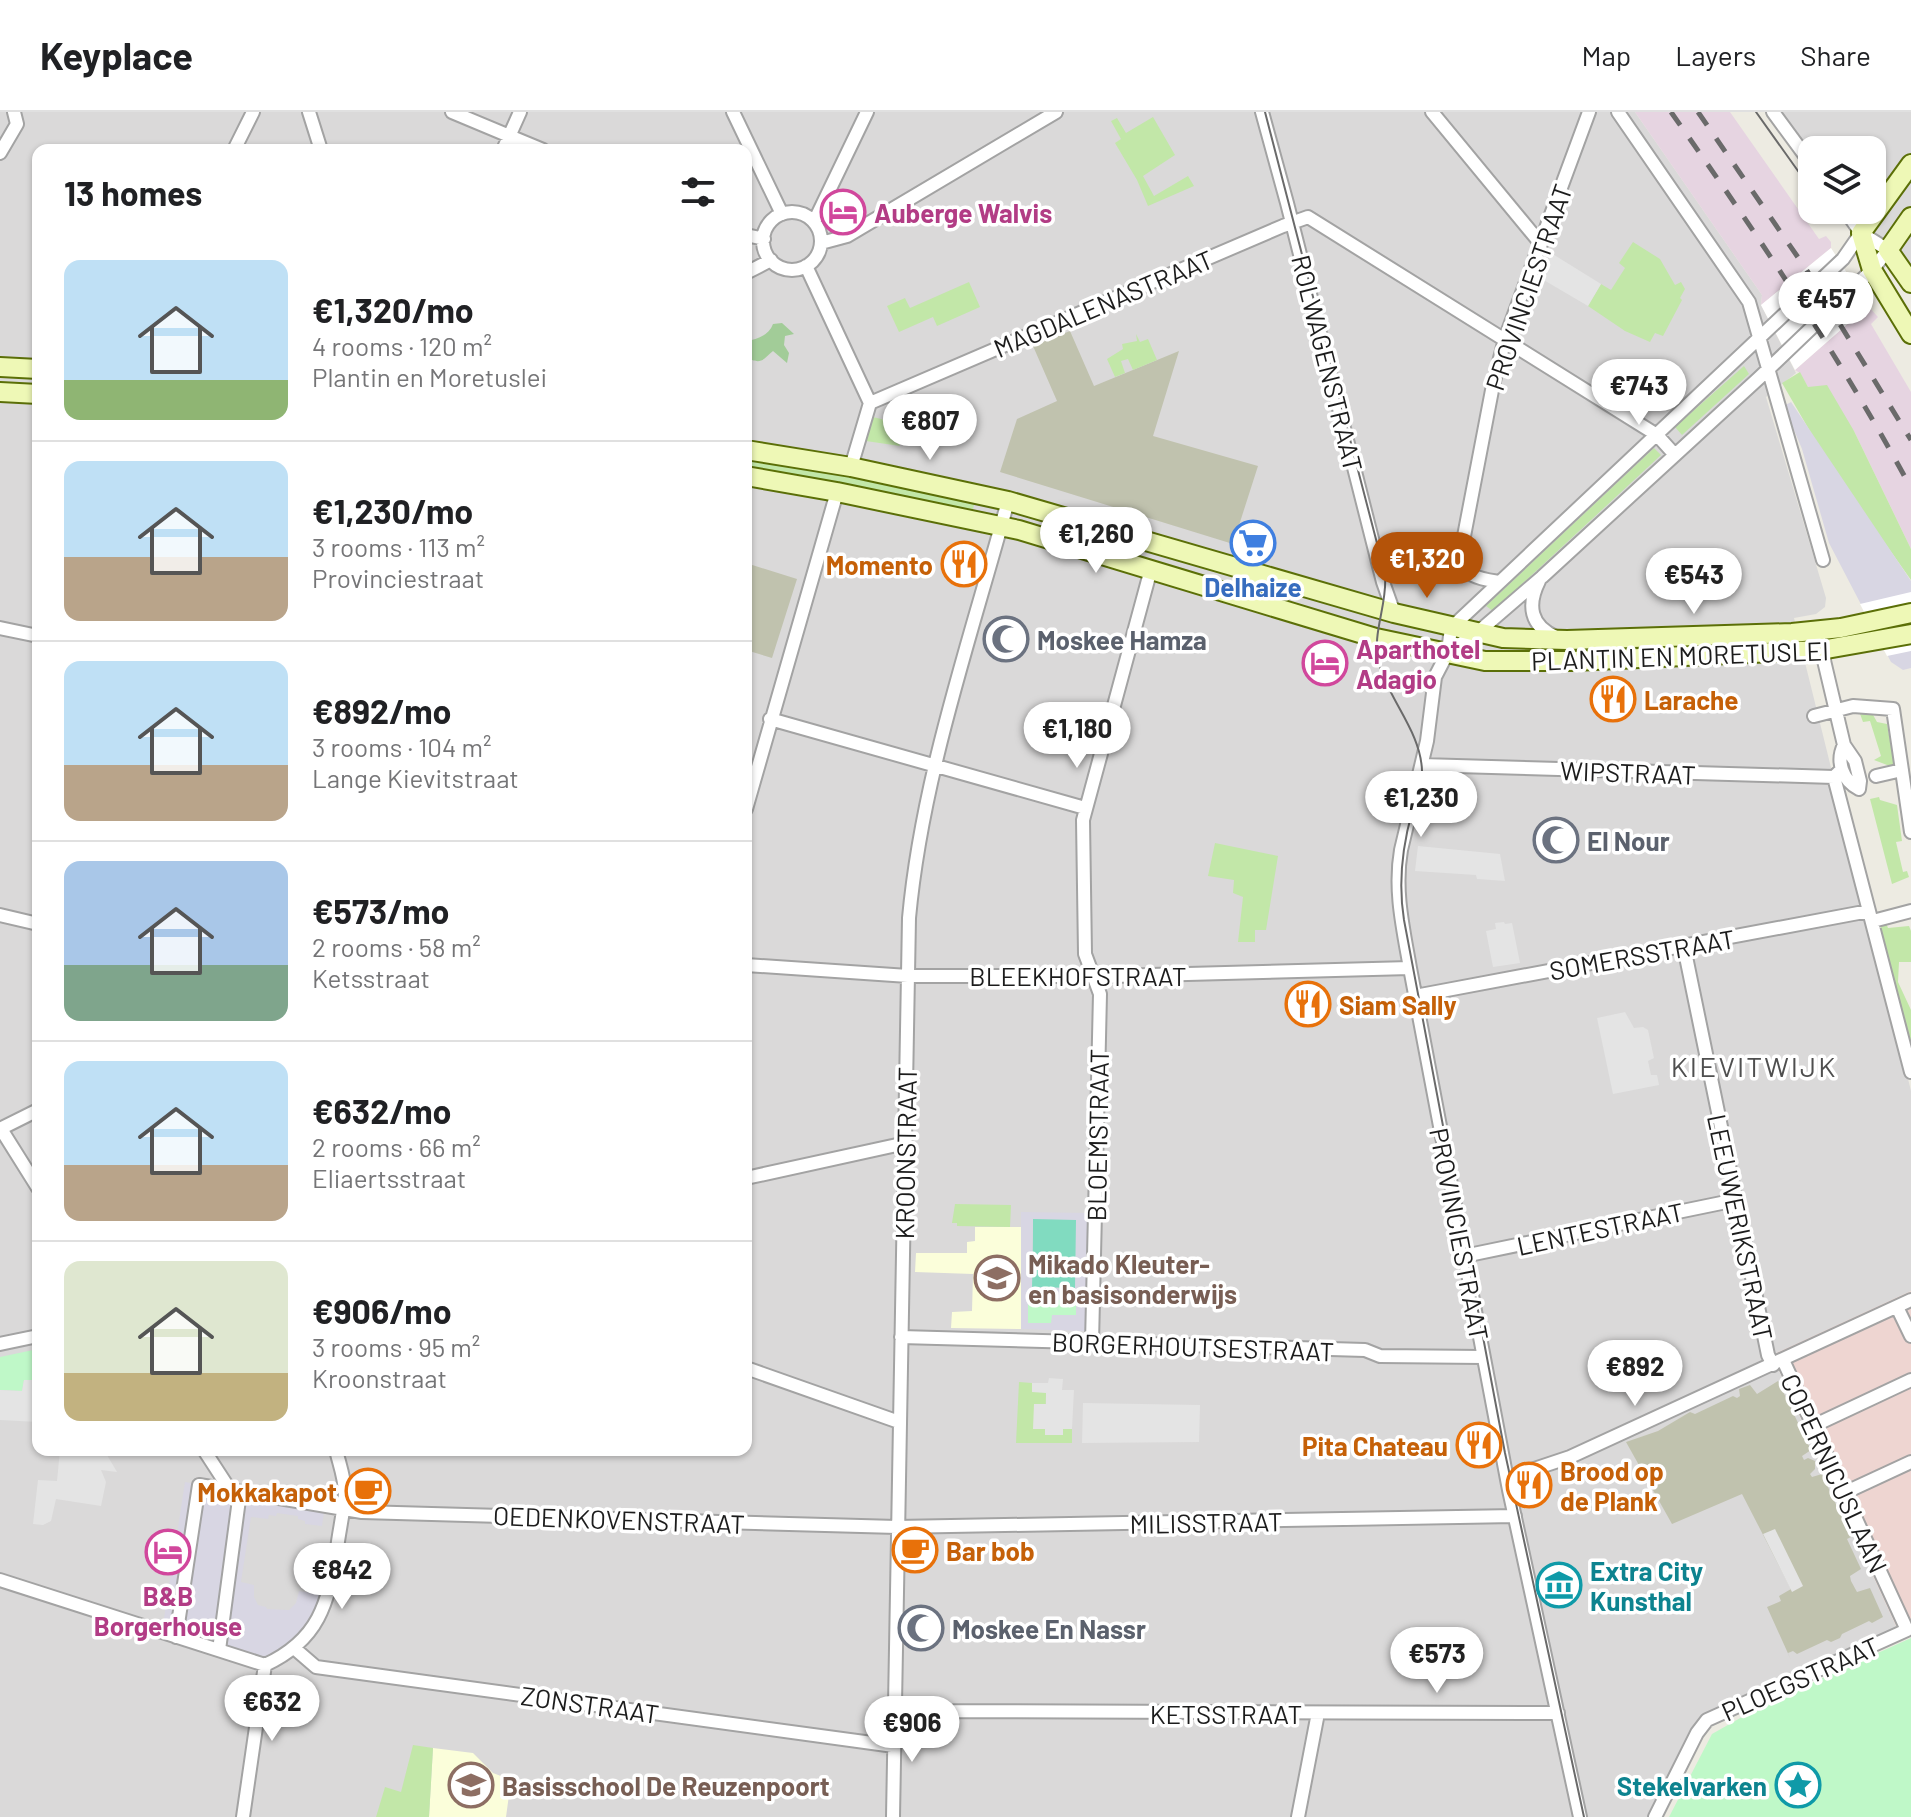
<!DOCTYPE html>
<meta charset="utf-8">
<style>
:root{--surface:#fff;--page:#f6f6f6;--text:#202124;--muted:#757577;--line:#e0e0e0;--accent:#b45309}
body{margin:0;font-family:Barlow,sans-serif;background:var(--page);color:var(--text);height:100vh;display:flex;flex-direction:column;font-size:30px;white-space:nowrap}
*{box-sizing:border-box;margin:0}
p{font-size:26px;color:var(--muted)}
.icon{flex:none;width:44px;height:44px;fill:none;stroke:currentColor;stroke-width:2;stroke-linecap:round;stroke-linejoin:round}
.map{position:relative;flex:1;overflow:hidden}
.side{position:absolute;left:32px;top:32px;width:720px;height:1312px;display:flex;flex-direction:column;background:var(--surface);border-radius:16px;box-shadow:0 2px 6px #0004}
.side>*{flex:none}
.controls{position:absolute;left:1798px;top:24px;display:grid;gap:16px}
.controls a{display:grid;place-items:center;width:88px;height:88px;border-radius:16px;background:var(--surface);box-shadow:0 2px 6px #0004;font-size:40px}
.price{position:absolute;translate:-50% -68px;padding:0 18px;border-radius:28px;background:#fff;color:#222;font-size:26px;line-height:52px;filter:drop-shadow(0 2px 4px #0008)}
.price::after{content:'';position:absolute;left:50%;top:48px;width:24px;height:18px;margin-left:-12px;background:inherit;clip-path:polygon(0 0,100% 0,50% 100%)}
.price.active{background:var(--accent);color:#fff}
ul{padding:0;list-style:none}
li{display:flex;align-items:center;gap:24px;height:200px;padding:0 32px}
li+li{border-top:2px solid var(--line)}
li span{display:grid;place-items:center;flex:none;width:224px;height:160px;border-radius:16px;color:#555}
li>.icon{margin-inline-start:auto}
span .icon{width:96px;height:96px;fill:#fffc;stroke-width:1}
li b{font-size:34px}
h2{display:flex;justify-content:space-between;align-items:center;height:96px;padding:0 32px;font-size:34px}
header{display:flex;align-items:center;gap:48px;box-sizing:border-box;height:112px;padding:0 40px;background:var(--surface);border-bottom:2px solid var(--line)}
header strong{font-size:38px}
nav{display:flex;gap:44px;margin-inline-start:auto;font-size:28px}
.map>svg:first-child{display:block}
.residential{fill:#dad9d9;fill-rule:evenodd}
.commercial{fill:#eed5d1}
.industrial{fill:#e6d4e1}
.education{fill:#fbfeda}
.construction{fill:#c0c2ae}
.grass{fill:#c2e7a8}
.forest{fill:#a2cc98}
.park{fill:#bff8c8}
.pitch{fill:#81dbc0}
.parking{fill:#e4e4e4}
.plaza{fill:#d8d6e3;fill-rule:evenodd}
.pier{fill:#fff}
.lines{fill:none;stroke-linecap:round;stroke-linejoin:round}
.street-casing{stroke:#a3a3a3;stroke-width:16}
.secondary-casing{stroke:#5b6f07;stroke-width:22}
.street{stroke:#fff;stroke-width:12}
.secondary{stroke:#eef8b6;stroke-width:18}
.tram{stroke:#6a6a6a;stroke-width:2}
.rail{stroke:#6a6a6a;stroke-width:5;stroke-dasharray:16 16;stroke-linecap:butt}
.labels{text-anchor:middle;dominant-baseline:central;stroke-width:7;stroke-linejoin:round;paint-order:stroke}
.hotel-label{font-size:26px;font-weight:bold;fill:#b23c85;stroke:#fff;text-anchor:start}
.street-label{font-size:26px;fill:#1c1c1c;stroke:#fff}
.food-label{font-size:26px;font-weight:bold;fill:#c56008;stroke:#fff;text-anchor:start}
.shop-label{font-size:26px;font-weight:bold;fill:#366cbe;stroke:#fff}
.worship-label{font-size:26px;font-weight:bold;fill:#5b616d;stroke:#fff;text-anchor:start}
.education-label{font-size:26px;font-weight:bold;fill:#785e54;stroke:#fff;text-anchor:start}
.culture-label{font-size:26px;font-weight:bold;fill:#0d838f;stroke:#fff;text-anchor:start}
.neighbourhood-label{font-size:28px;letter-spacing:2px;fill:#4f4f4f;stroke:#fff}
</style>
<header>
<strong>Keyplace</strong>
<nav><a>Map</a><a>Layers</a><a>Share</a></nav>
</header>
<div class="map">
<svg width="1911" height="1705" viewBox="0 0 1911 1705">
<rect width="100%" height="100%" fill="#edebe2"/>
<path class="residential" d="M0,0h1635l127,183 -1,10 35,68 -30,24 60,201 -1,9 -9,7 -22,4 117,473v200l-139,65 125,272 -188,86 -59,103h-1650zM38,38h708v1300h-708z
M1782,0h129v161l-56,-63h17v-60h-60v2z"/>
<path class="commercial" d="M1911,1179v330l-14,7 -125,-273z"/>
<path class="industrial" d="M1635,0h95l89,127 7,-3 5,6v6l-70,57 1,-10z
M1868,194l10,11 -7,7 40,68v157l-57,-118 -46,-44 -8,-14 -5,-3z"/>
<path class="education" d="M975,1115h46v102l-70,-1 1,-16 20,-1 1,-37 -58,-2 1,-19h51v-11l8,-1z
M433,1636l40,5 20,20 18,7 -5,37h-77z"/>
<path class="construction" d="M1070,219l24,55 85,-35 -26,85 105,30 -25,78 -233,-72 17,-53 40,-18 -24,-55z
M746,451l51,16 -25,79 -26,-8z
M1778,1269l33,69 -9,6 2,4 4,-2 7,3v8l-5,5 2,3 10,-3 29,63 -4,2 14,30 -11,7 1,5 6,11 13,-4 13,29 -11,6 -3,-2 -27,13 -2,4 -9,4 -4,-2 -30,14 -4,-3 -5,2 3,7 -24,-53 14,-6 -2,-5 12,-7 -49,-95 -70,30 -46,-82 32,-11 32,-19 5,2 38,-18 4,2 3,-2 -1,-7 11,-4 7,9z"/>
<path class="grass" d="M1153,5l22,38 -32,21 11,20 34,-20 6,10 -46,20 -11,-26 -22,-37 6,-4 -10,-18 6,-3 9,15z
M1633,130l27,17 15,26 6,-3 4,7 -5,9 2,2 -19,36 -8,-3 -5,9 -25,-11 -37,-25 13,-22 10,6 14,-22 -6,-5z
M969,170l11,25 -43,19 -4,-9 -34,15 -12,-26 18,-8 5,10z
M1136,222l4,8 8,-3 9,21 -24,10 -5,-11 -7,2 4,12 -10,4 -8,-18 16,-10 -1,-5 15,-3z
M1744,254l5,8 -67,61 -7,-8z
M1800,260l8,15 19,-2 27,46 57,118v31l-82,-116 -47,-81z
M873,305l16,4 11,25 -34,-5z
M1654,336l7,7 -168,156 -7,-5z
M746,343l229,45 -3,14 -226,-46z
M1859,599l13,2 5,9 10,2 8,44 -21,-8 7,-4 -11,-35 -7,1z
M1879,685l1,3 17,5 5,36 -6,1 7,30 4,-1 2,6 -17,7 -22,-85z
M1215,731l63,13 -12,74h-11v12h-17l5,-45 -10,-4 1,-13 -26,-4z
M1886,811l2,5 21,-2 2,5v31h-12l-1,20 13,28v40l-31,-126z
M955,1092l56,1 -1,22 -53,-1v-3h-5z
M1019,1270l13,1v9h14l-1,43h17l1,-6h9v14h-56z
M413,1633l20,3 -4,69h-53l9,-30 16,5z"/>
<path class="forest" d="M782,211l12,11 -9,2 -1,9 5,8 -2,10 -14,-12c-8,6 -10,13 -21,9l-6,5v-24c11,-1 23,-6 27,-17z"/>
<path class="park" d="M1028,1187l49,1 -1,15 -24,9 -24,-1z
M38,1237v31h-14l-2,11 -22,-1v-33z
M1911,1526v179h-242l43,-83 53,-30z"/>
<path class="pitch" d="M1033,1107h44l-1,69h-44z"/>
<path class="parking" d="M1551,141l50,31 -13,22 -46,-27z
M1418,734l82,8 5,27 -28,-2 -1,-4 -61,-4z
M1504,810l1,2 7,-1 8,40 -27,4 -7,-36 10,-2 -1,-6z
M1625,900l9,16 9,-1 5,3 6,28 -6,3 3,14h6l2,10 -46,9 -16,-76z
M1049,1266l14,1 -1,11h12l-2,39h-9v6h-18v-6h-12l1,-25h12v-11l-14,-1v-9h16z
M24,1268h14v42l-38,-2v-30l22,1z
M1083,1291l117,2 -1,37 -117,1z
M60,1338h44l13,22 -16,-2 5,12 -5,24 -45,-7 -5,22 -8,4 -10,-1 5,-44 19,1z
M1775,1417l28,57 -11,6 -29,-58z"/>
<path class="plaza" d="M1791,290l120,179v87l-8,2 -12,-8 -62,-119 -27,-94 -18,-43z
M1021,1100l67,1 -3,118 -64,-2zM1033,1107l43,1 -1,68 -43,-1zM1028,1187l48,1v15h-24l-1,8h-23z
M185,1370l140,23 -3,21 -17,-2v-3l-7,-2v-3l-21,-3 -1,3 -7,-1 -1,4 -17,-2 -10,65 13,3v12l4,8 8,2 1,2 22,1 7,-7 3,-12 22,3 -3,12 -13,20 -16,16 -16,11 -8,4 -102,-32z"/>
<path class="pier" d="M1831,136l37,58 -73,64 -34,-65z
M1911,480v59l-24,5 -27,-52z"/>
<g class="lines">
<g class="street-casing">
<path id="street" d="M309,0l12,38
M452,0l91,38
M733,0l49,102
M1262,0l25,91 96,379 11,31
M1432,0l109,132
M1618,0l131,190 74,258
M1773,0l39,53
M234,38l19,-38
M503,38l17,-38
M0,41l17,-29 -3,-12
M763 129a29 29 0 1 1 58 0a29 29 0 1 1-58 0Z
M814,110l53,-110
M746,123l18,4
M821,131l26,-7 209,-124
M806,154l64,137 -19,64
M746,161l25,-13
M870,291l413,-177 25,-9 349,218 18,20
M1539,469c-12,24 -9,45 17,56
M1499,470c-17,-3 -36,-5 -39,-25l33,-172 12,-46 84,-227
M0,516l38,8
M1817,519l27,114 11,16 5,20 -1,8
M1448,540l29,-19 65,-56 217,-199 113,-108 16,-20 -27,-17 -16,-23
M1814,604l39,-10 40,3 18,123
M770,607l315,89
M1844,633c-8,16 -2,35 15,44
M1422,653l412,12
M1842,657l-8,8 77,295
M1876,664l26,-6
M746,697l91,-317
M0,803l38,9
M1873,809l38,-10
M1684,835l84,408 5,10
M746,853l162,11h205l297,-8
M1415,884l454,-85
M0,1017l38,-19
M1,1017l37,59
M746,1066l160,-35
M1464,1144l272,-56
M1897,1195l14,29
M901,1225l464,13 15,6 103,1
M1092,1231l8,-349 -15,-40 -2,-134 68,-251
M0,1232l38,-8
M746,1256l153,54
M1813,1314l98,-46
M204,1338l26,40 132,22 535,15 618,-11
M1507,1366l63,-21 341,-157
M1844,1381l67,-31
M0,1468l265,85c54,-25 63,-61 72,-116 2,-18 7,-38 8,-56 0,-14 -6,-30 -9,-43
M176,1525l23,-152 31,5
M294,1536l22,19 578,79
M219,1538l21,-158
M894,1599l664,2
M243,1705l22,-152
M893,1705l16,-899c13,-141 62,-281 99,-417
M1298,1705l20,-104
M1580,1705l-71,-327 -99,-522c-7,-40 -16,-78 -9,-118l26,-109 8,-64 13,-25 3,-24 392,-369 18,-26
M1655,1705l42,-84 10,-13 200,-90 -124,-270"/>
</g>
<g class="secondary-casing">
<path id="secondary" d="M1911,52l-50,69 11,37 39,64
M1911,105l-23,33 23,33
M0,255l38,2
M0,280l38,2
M746,338l105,17 157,34 386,112 109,25 64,2 225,-7 49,-5 70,-15
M746,364l91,16 182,38 357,108 109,23h88l248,-11 90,-16"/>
</g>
<use href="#street" class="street"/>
<use href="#secondary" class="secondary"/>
<path class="tram" d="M1265,0l120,462c3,31 -14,59 -6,90 10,36 42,68 43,107 0,15 -6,27 -10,41 -10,36 -14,71 -8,108l101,533 79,364
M1756,0l52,73"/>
<path class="rail" d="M1671,0c86,122 169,245 240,376
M1698,0l108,157 105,171"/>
</g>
<defs>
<g id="hotel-ring" transform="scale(2.3)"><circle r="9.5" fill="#fff" stroke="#d1479c" stroke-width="1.5"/><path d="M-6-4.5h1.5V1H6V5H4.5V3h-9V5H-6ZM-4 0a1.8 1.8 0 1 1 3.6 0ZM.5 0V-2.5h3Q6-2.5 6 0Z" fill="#d1479c"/></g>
<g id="supermarket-ring" transform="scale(2.3)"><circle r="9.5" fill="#fff" stroke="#3f7fe0" stroke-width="1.5"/><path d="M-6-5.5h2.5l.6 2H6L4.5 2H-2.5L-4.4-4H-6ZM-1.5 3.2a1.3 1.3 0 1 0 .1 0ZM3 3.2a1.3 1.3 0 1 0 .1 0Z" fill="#3f7fe0"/></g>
<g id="restaurant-ring" transform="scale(2.3)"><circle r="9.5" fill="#fff" stroke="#e8710a" stroke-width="1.5"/><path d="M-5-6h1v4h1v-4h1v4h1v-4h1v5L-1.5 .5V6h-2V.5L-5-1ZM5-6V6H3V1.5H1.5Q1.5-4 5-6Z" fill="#e8710a"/></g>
<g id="mosque-ring" transform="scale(2.3)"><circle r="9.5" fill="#fff" stroke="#6b7280" stroke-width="1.5"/><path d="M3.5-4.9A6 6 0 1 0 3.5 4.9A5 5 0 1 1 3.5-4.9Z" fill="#6b7280"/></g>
<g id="school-ring" transform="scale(2.3)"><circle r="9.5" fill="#fff" stroke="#8d6e63" stroke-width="1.5"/><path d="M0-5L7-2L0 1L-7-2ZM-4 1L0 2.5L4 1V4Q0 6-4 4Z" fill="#8d6e63"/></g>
<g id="cafe-ring" transform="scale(2.3)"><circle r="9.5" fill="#fff" stroke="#e8710a" stroke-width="1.5"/><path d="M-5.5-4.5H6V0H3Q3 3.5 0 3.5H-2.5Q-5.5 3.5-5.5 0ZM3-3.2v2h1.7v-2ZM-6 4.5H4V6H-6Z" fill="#e8710a"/></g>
<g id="museum-ring" transform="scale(2.3)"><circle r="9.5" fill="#fff" stroke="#0f9aa8" stroke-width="1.5"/><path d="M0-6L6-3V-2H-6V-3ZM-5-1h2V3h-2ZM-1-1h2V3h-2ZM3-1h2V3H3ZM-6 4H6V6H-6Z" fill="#0f9aa8"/></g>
<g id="sight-ring" transform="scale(2.3)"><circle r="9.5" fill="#fff" stroke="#0f9aa8" stroke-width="1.5"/><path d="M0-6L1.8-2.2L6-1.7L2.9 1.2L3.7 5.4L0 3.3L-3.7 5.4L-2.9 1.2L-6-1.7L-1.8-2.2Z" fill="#0f9aa8"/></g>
</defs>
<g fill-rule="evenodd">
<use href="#hotel-ring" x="843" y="100"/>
<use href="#supermarket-ring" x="1253" y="431"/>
<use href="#restaurant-ring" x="964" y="452"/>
<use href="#mosque-ring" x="1006" y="527"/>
<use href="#hotel-ring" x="1325" y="551"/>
<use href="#restaurant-ring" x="1613" y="587"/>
<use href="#mosque-ring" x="1556" y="728"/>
<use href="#restaurant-ring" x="1308" y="892"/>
<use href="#school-ring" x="997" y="1166"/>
<use href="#restaurant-ring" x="1479" y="1333"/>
<use href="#restaurant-ring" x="1529" y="1373"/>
<use href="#cafe-ring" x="368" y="1379"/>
<use href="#cafe-ring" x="915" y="1438"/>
<use href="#hotel-ring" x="168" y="1440"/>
<use href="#museum-ring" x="1559" y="1473"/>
<use href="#mosque-ring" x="921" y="1516"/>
<use href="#school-ring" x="471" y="1673"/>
<use href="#sight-ring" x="1798" y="1673"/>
</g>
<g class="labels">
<g class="hotel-label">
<text x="874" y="100">Auberge Walvis</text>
<text x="1356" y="536">Aparthotel<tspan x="1356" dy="30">Adagio</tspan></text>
<text x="168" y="1483" text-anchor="middle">B&amp;B<tspan x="168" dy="30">Borgerhouse</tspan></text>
</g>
<g class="street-label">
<text transform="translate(1528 175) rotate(-71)">PROVINCIESTRAAT</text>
<text transform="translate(1103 191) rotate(-23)">MAGDALENASTRAAT</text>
<text transform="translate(1328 251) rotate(76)">ROLWAGENSTRAAT</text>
<text transform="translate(1680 543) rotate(-2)">PLANTIN EN MORETUSLEI</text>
<text transform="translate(1628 660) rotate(2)">WIPSTRAAT</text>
<text transform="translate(1642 842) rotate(-10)">SOMERSSTRAAT</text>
<text x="1078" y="863">BLEEKHOFSTRAAT</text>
<text transform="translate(1097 1023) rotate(-89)">BLOEMSTRAAT</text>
<text transform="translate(905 1041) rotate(-89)">KROONSTRAAT</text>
<text transform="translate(1741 1115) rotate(78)">LEEUWERIKSTRAAT</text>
<text transform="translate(1600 1116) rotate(-12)">LENTESTRAAT</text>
<text transform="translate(1460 1122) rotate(79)">PROVINCIESTRAAT</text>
<text transform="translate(1193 1234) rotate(2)">BORGERHOUTSESTRAAT</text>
<text transform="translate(1835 1361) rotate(65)">COPERNICUSLAAN</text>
<text transform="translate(619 1407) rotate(2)">OEDENKOVENSTRAAT</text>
<text transform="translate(1206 1410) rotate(-1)">MILISSTRAAT</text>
<text transform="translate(1800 1566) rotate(-24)">PLOEGSTRAAT</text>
<text transform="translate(590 1592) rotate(8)">ZONSTRAAT</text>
<text x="1226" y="1601">KETSSTRAAT</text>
</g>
<g class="food-label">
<text x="933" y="452" text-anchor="end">Momento</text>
<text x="1644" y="587">Larache</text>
<text x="1339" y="892">Siam Sally</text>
<text x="1448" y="1333" text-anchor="end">Pita Chateau</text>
<text x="1560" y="1358">Brood op<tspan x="1560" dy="30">de Plank</tspan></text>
<text x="337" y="1379" text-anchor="end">Mokkakapot</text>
<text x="946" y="1438">Bar bob</text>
</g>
<g class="shop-label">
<text x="1253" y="474">Delhaize</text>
</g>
<g class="worship-label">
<text x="1037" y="527">Moskee Hamza</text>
<text x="1587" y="728">El Nour</text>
<text x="952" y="1516">Moskee En Nassr</text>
</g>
<g class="education-label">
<text x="1028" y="1151">Mikado Kleuter-<tspan x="1028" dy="30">en basisonderwijs</tspan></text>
<text x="502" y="1673">Basisschool De Reuzenpoort</text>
</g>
<g class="culture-label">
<text x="1590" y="1458">Extra City<tspan x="1590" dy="30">Kunsthal</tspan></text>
<text x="1767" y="1673" text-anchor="end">Stekelvarken</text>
</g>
<g class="neighbourhood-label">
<text x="1754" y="954">KIEVITWIJK</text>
</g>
</g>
</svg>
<div class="controls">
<a><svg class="icon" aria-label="layers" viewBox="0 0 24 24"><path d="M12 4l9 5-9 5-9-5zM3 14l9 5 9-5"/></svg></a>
</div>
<b class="price" style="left:1826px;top:228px">€457</b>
<b class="price" style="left:1639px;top:315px">€743</b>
<b class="price" style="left:930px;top:350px">€807</b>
<b class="price" style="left:1096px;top:463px">€1,260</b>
<b class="price active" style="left:1427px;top:488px">€1,320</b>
<b class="price" style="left:1694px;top:504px">€543</b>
<b class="price" style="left:1077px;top:658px">€1,180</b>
<b class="price" style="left:1421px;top:727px">€1,230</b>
<b class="price" style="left:1635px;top:1296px">€892</b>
<b class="price" style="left:342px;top:1499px">€842</b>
<b class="price" style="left:1437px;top:1583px">€573</b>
<b class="price" style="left:272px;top:1631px">€632</b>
<b class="price" style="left:912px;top:1652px">€906</b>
<section class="side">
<h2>13 homes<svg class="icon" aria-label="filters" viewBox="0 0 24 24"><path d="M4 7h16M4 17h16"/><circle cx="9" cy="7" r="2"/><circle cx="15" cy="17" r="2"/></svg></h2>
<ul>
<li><span style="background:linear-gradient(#bfe0f5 75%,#8fb573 0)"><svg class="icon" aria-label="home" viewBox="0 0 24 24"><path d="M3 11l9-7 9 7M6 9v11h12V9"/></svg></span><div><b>€1,320/mo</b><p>4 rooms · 120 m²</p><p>Plantin en Moretuslei</p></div></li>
<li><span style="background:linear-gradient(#bfe0f5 60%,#b9a48a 0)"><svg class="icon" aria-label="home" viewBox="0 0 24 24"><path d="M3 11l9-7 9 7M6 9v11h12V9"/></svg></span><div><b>€1,230/mo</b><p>3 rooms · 113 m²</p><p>Provinciestraat</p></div></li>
<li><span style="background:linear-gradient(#bfe0f5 65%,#b9a48a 0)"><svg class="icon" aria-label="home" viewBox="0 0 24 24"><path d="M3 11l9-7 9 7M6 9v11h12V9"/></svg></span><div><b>€892/mo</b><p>3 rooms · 104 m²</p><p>Lange Kievitstraat</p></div></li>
<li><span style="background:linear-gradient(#a9c7e8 65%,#7fa58c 0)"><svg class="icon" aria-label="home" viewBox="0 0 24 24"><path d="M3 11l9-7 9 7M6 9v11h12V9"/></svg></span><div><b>€573/mo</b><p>2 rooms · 58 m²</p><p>Ketsstraat</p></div></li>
<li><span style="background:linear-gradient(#bfe0f5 65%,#b9a48a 0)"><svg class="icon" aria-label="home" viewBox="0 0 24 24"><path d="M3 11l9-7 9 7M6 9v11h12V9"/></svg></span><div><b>€632/mo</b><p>2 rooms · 66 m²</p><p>Eliaertsstraat</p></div></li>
<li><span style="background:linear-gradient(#dfe7d0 70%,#c2b280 0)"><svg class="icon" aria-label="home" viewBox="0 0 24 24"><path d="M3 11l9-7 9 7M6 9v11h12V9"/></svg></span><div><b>€906/mo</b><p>3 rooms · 95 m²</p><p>Kroonstraat</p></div></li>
</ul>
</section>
</div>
